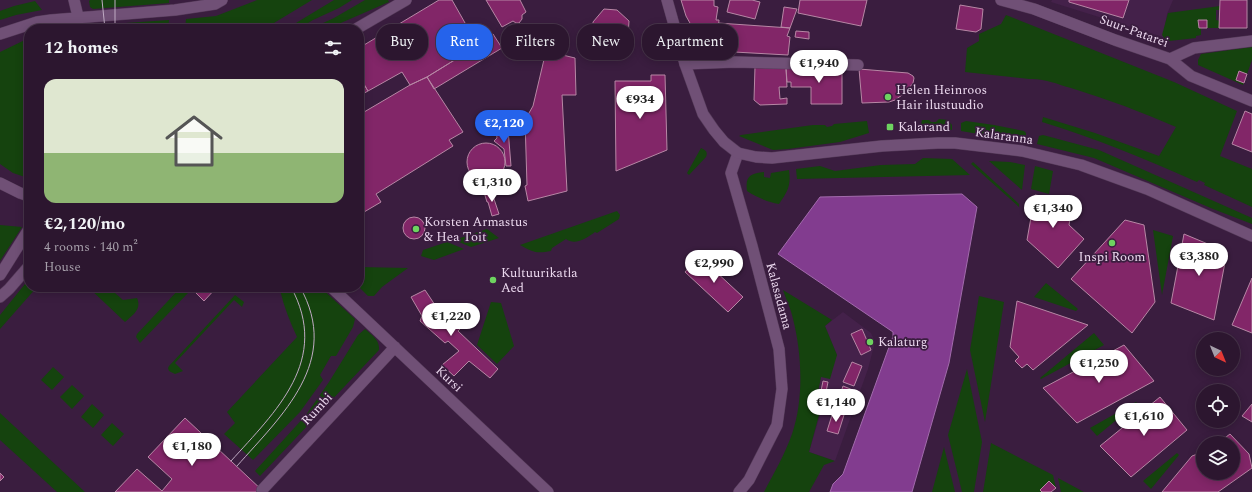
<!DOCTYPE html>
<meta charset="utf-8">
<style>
:root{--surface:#2c162f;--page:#38233b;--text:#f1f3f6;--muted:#a69faa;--line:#48354b;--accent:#2563eb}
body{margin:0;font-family:Spectral,serif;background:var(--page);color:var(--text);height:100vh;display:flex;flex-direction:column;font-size:15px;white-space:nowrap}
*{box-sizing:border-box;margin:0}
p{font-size:13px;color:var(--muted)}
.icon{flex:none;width:22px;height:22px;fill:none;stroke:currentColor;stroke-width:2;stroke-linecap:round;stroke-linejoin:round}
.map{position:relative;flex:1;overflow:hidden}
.side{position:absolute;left:24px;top:24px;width:340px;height:268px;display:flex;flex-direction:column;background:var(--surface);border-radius:16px;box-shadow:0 2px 10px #0003,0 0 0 1px var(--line)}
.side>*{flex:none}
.hud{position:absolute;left:376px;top:24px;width:380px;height:36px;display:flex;gap:8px}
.needle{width:26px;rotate:137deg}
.tools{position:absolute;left:1196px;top:332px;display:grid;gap:8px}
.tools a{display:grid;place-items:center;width:44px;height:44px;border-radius:50%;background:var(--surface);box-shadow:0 2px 10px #0003,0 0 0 1px var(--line);font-size:20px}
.price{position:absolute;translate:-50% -34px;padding:0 9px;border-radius:14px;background:#fff;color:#222;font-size:13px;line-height:26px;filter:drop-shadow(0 1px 2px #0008)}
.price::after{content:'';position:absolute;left:50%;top:24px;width:12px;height:9px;margin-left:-6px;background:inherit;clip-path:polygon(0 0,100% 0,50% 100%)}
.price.on{background:var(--accent);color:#fff}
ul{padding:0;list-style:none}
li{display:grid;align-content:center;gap:8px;height:212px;padding:0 20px}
li span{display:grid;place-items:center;height:124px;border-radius:12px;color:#555}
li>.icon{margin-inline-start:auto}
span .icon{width:72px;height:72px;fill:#fffc;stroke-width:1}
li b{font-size:17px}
h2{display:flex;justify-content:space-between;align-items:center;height:48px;padding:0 20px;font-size:17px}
.chip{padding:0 14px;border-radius:16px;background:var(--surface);box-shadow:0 2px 10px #0003,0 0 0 1px var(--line);font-size:14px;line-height:36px}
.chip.on{background:var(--accent);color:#fff}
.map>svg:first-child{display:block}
.built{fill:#44214a}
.green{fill:#15430e}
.water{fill:#823c8f;stroke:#a26bac}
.building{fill:#822668;stroke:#b787a5}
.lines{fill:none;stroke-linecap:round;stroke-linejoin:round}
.minor-casing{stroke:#553b59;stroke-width:12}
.tertiary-casing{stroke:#553b59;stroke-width:12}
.secondary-casing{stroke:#553b59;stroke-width:12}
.minor{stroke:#705076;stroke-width:11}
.tertiary{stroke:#705076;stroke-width:11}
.secondary{stroke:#705076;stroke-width:11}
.tram{stroke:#c0abc4;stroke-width:1}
.poi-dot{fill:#6ed360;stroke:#3a1d3f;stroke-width:1.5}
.labels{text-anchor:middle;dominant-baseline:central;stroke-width:3.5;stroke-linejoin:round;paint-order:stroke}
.street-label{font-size:13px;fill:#ebd8ee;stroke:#3a1d3f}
.poi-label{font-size:13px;fill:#ebd8ee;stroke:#3a1d3f;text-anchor:start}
</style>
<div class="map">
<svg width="1252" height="492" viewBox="0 0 1252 492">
<rect width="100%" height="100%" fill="#3a1d3f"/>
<path class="built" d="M1052,0h121l-6,14 -4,23 -112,-35z
M843,312l28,21 4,9 -7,27 -33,92 -26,-9 17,-57 -8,-3 3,-15 16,-22 -12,-29z"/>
<path class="green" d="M90,0h79v3l-76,6 -3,-2 -1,-6z
M257,0h55l-48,29h-79l1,-10 30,-3z
M334,0h18l-13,8 -26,12 -15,9h-12z
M365,0h23l1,2 -62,27h-17l24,-11z
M35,1l7,9 -26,5 -16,5v-9l14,-5z
M1220,6v4h-4v10l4,1 -1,7h-12v-8h-8v8h2v7l-5,1v2l-27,3 -3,-1 -4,-5 6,-22z
M1006,15l168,67 63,29 -17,45 32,13v38l-48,-22 1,-2 -6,-3 -2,2c-51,-23 -102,-44 -155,-60l1,-5 52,16 64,23 17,-29c-34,-15 -69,-28 -105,-39 -14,-4 -27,-10 -42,-9l-64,-7 2,-24 12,-7v-7l22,-10z
M169,20l-1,9h-74v-2l3,-2z
M29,38v132l-4,7 -12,-4 -13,-9v-112z
M1252,47v13l-5,14 -8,-3 -3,8 8,4 -1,2 -45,-20v-5l3,-6z
M939,119l9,1 4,5v5l-32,-2 2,-8h7l2,2h5z
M867,121l2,12 -29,9 -52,7 -15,1 -34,-14 2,-1 72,-10h12l2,2 5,-1 2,-2z
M966,121l28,4 30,6 2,2v9l-65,-11v-8z
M1043,135l56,15 153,68v6l-39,-15 -119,-51 -57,-14 2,-8z
M701,148c5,2 7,4 5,9l-17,18 -2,-2z
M923,158l29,1 18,16 -173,4 -1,-10 24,-3 15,5 46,-6 34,-1z
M989,161l21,1 15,3 -3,25z
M973,162l46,42v3l-48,-43z
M1035,166l18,5 -4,23 -18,-5z
M789,170c2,16 -1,21 -10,34 -11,-2 -23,-7 -32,-13 -2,-14 3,-18 17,-19v5l6,1 1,-5z
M617,211l3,4 -1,4 -22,14 -2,-1c-8,6 -20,14 -29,7l-14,9 -1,3c-15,3 -18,1 -31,-6z
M0,225l22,2 -22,34z
M487,229l12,9 -28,9 -17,-7z
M1153,230l20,6 -11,59z
M447,242l17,7 -30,11 -13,-4 2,-6z
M359,267l49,1 -26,19 -8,9h-6l-9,-9z
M29,279v8h8l-37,42v-14z
M1046,283l32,26 -2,2 -42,-14z
M88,287h23l4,6 8,7 14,-2c5,11 -4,17 -12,24z
M181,287l7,6 -48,50 -4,-6 1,-3z
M282,287h38l35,32 -2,8 -17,29h-5l-11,19 3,5 -23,32 -47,48 -29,-26 11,-11 -8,-11 70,-75c-7,-15 -13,-30 -17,-47z
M783,290l49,30 -7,6 12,29 -7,24 -9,-2 -3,15 7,1 -16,59 26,9 -11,4 -15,27h-45c10,-19 21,-38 28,-58 12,-35 10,-80 1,-115 -2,-10 -7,-20 -10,-29z
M235,295l9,7 -2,5 -8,-7 -59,63 8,8 -8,3 -6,-3 -1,-3 1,-2z
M979,296l25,6 -19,120 -15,-72z
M491,302l10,1 13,43 -17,18 -20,-19z
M365,329c7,6 15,11 14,21l-119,126 -5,-5 51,-56 23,-33 29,-47z
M1094,333l10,12 -63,34 -1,-1z
M53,367l11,10 -12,13 -11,-10z
M967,369l15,73 -8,50h-12l-14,-57z
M72,385l12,11 -12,13 -12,-12z
M1136,402l1,1 -40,33 -7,-8z
M92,404l12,11 -11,13 -12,-11z
M0,413l85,79h-28l-57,-52z
M112,423l12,11 -11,12 -12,-11z
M991,443l62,32 3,13 -16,2 2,2h-59z
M944,447l11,45h-23z
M1177,453l2,2 -28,34 -8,-8z
M1058,478l26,14h-23z"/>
<path class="water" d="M962,194l15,13 -28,156 -37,129h-82l3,-8 10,-10 50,-138v-4l-115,-78 42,-57z"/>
<path class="building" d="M439,0h13l17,30 -4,2 9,16 -47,29 -17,8 -8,-13 -34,19 -9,-15v-28z
M486,0h34l6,12 -4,3v4l-3,4h-3l-3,-2 -11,6z
M681,0h33v6l4,1 -2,13h3l-3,31 -14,-2 -2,-8 -14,-25z
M730,0h22l8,2 -5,17 -28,-7z
M800,0h67l-6,26 -63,-13z
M1069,0h60l-6,18 -54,-16z
M1220,0h27v28h-28z
M960,5l23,4 -2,20 -5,3 -20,-3z
M784,7l13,2 -7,19 -9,-1z
M604,9l13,1 12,11 -1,15 -8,9h-17l-10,-9v-14z
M1198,20h9v8h-8z
M718,23l72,5 -3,8 3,1 -2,18 -72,-4z
M796,31l13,1v7l-14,-2z
M493,34l9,14 -68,41 -7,-12 47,-29 -1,-1z
M546,51l29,7 1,37h-14l5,96 -39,10 -3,-15 2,-1 -2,-65 8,-14z
M755,67l31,1 1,19h-8l1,12 7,-1v6l-27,1 -6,-5z
M786,68l56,2v34h-31v-17h-20v-5h-4z
M859,69l49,4 5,3 1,2 -1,5 -8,10 -10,7 -6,2 -27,1z
M1239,71l8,3 -3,9 -8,-3z
M651,75h14l2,75 -51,21 -1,-90h36z
M359,76l9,15 -9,5z
M427,77l36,55 -14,8 4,6 -77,48 5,8 -22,13v-100l51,-30z
M1245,111l7,3v38l-20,-8z
M508,129l3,37h-5l-2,-17 -10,-8 3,-3 -1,-8z
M467 162a19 19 0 1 1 38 0a19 19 0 1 1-38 0Z
M491,190l8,24 -7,2 -4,-14h-1l-3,-10z
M1035,195l38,6 -4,24 15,14 -26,29 -31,-28z
M403 228a11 11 0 1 1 22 0a11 11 0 1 1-22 0Z
M1125,220l19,5 11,77 -23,31 -61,-54z
M1184,234l43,18 -13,68 -43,-17z
M699,256l44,41 -15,15 -43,-40z
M1252,278v55l-20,-8z
M190,287h27l-13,14z
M425,290l10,15 25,24 -2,2 40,38 -8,9 -21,-17 -15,15 -12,-11 17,-14 -11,-10 -3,2 -25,-22 2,-5 -11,-19z
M1017,301l71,24 -55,45 -6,-6 -5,4 -7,-7 4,-4 -9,-10z
M862,329l9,21 -10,5 -10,-21z
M1124,345l30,36 -77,42 -34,-35z
M852,362l10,4 -8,20 -11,-4z
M823,381l5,1 -2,10 -5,-1z
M843,386l10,4 -8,20 -9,-3z
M1160,397l27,33 -56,47 -31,-31z
M1252,404v18l-10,-6z
M833,412l11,3 -6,19 -11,-3z
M185,418l79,74h-149l22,-23 25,22 10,-12 -24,-22z
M1230,434l19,20 3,14 -34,24h-56l30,-36 11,-4v21h30v-30h-15z
M0,473l4,4 -4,4z
M1049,481l7,7 -5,4h-9l-2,-2z"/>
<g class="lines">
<g class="minor-casing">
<path id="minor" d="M1001,0l33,9 81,31 55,19 21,17 61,25
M1170,59l24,-11 58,-7
M685,64l50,-2 123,3
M738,153l-7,20 21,73 27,103 3,40 -5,36 -28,55 -10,12
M331,287l217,205
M262,490l133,-143"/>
</g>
<g class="tertiary-casing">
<path id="tertiary" d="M667,0l18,64 18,50 11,16 10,12 14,11 18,4 16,1 110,-12 56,-3h17l67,8 59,14 66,24 105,47
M0,275l29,-46
M0,297l9,-8 20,-23"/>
</g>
<g class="secondary-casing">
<path id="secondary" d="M74,0l7,29
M356,29l50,-29
M0,34l37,-12 14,-2 124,-10 40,-6 7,-4
M0,183l20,10 9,3"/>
</g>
<use href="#minor" class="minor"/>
<use href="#tertiary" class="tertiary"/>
<use href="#secondary" class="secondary"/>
<path class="tram" d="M102,0l3,29
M115,29v-29
M231,461c45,-50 100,-101 60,-174
M237,466c45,-51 105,-105 63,-179"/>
</g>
<g class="poi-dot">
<circle cx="888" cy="97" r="4"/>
<rect x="886" y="123" width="8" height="8" rx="2"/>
<circle cx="416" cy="229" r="4"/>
<circle cx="1112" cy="243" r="4"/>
<circle cx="493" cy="280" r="4"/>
<circle cx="870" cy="342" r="4"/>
</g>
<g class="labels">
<g class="street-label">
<text transform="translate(1134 31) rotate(20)">Suur-Patarei</text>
<text transform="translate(1004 136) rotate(8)">Kalaranna</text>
<text transform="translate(779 296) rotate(75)">Kalasadama</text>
<text transform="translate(449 379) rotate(43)">Kursi</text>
<text transform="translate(317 409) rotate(-47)">Rumbi</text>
</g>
<g class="poi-label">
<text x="896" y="90">Helen Heinroos<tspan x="896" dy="15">Hair ilustuudio</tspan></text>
<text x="898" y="127">Kalarand</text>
<text x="424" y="222">Korsten Armastus<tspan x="424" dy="15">&amp; Hea Toit</tspan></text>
<text x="1112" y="257" text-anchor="middle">Inspi Room</text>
<text x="501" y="273">Kultuurikatla<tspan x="501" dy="15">Aed</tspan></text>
<text x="878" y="342">Kalaturg</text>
</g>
</g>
</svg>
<div class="tools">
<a><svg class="needle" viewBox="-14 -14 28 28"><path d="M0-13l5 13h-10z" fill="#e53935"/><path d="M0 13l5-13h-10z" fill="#a69faa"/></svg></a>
<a><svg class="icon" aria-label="locate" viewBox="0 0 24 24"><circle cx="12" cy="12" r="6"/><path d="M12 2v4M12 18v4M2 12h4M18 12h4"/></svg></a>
<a><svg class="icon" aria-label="layers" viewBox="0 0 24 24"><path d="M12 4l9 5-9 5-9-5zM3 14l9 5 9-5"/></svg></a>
</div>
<b class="price" style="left:819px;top:84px">€1,940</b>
<b class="price" style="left:640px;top:120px">€934</b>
<b class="price on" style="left:504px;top:144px">€2,120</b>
<b class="price" style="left:492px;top:203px">€1,310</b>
<b class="price" style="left:1053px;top:229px">€1,340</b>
<b class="price" style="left:1199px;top:277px">€3,380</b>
<b class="price" style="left:714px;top:284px">€2,990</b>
<b class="price" style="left:451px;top:337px">€1,220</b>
<b class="price" style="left:1099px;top:384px">€1,250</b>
<b class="price" style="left:836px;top:423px">€1,140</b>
<b class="price" style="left:1144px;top:437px">€1,610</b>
<b class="price" style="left:192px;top:467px">€1,180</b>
<div class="hud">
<a class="chip">Buy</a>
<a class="chip on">Rent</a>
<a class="chip">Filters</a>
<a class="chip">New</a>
<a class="chip">Apartment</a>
</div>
<section class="side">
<h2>12 homes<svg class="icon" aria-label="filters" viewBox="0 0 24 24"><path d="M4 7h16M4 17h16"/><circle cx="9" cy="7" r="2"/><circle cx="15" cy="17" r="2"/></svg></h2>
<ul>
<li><span style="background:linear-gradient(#dfe7d0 60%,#8fb573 0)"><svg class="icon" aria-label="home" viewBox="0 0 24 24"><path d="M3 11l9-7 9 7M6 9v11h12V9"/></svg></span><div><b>€2,120/mo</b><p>4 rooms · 140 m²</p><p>House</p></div></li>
</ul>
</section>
</div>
